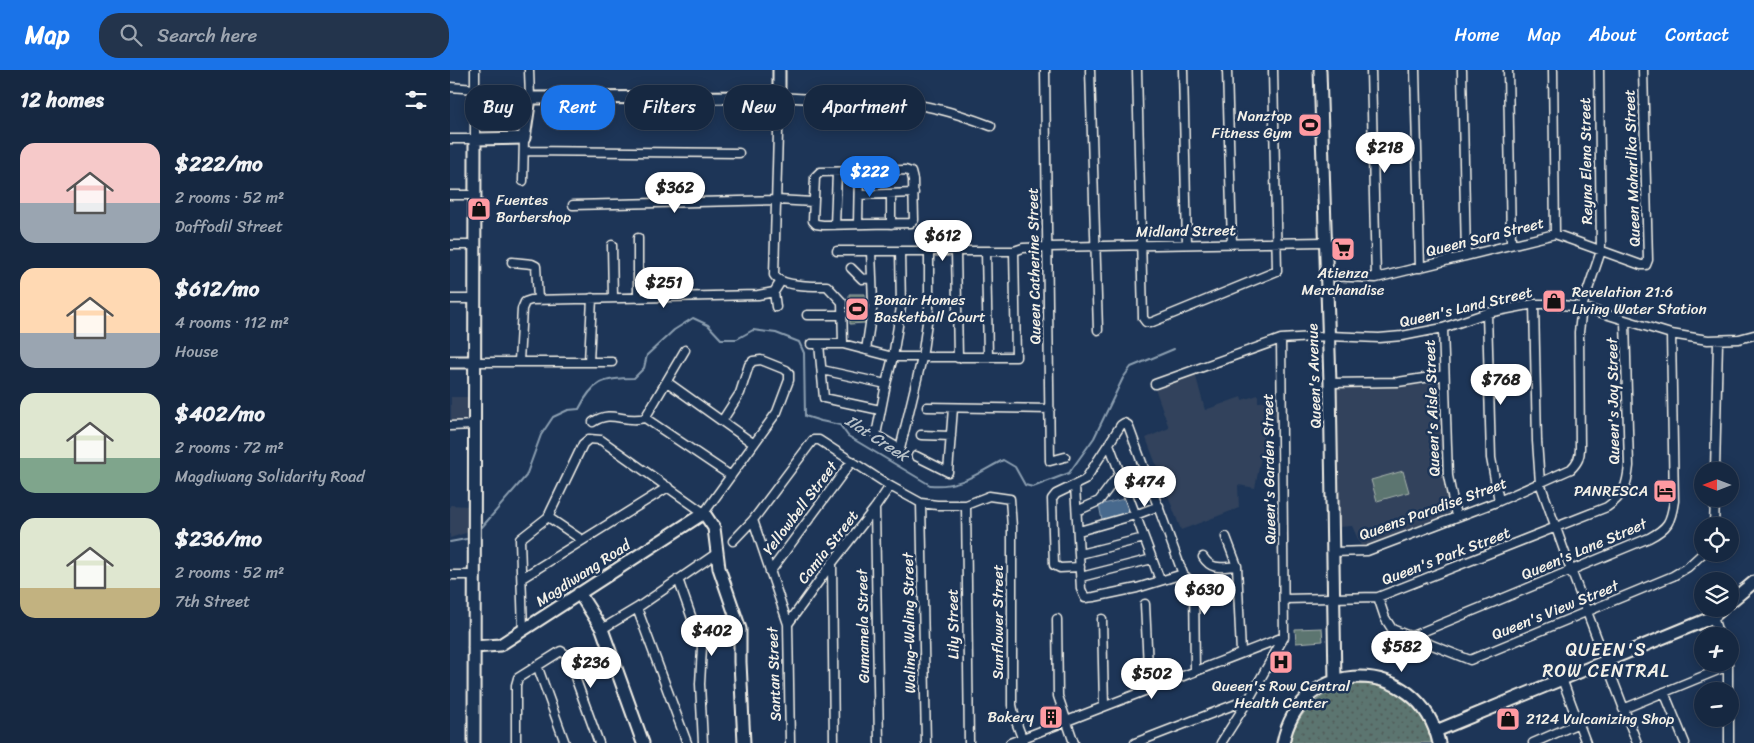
<!DOCTYPE html>
<meta charset="utf-8">
<style>
:root{--surface:#162841;--page:#23344c;--text:#f1f3f6;--muted:#9ea6b1;--line:#35445a;--accent:#1a73e8}
body{margin:0;font-family:Sriracha,sans-serif;background:var(--page);color:var(--text);height:100vh;display:flex;flex-direction:column;font-size:19px;white-space:nowrap}
*{box-sizing:border-box;margin:0}
p{font-size:16px;color:var(--muted)}
.icon{flex:none;width:28px;height:28px;fill:none;stroke:currentColor;stroke-width:2;stroke-linecap:round;stroke-linejoin:round}
.map{position:relative;flex:1;overflow:hidden}
.drawer{display:flex;flex-direction:column;background:var(--surface);width:450px}
.drawer>*{flex:none}
.top-card{position:absolute;left:15px;top:15px;width:475px;height:45px;display:flex;gap:10px}
.needle{width:32px;rotate:270deg}
.tools{position:absolute;left:1244px;top:392px;display:grid;gap:10px}
.tools a{display:grid;place-items:center;width:45px;height:45px;border-radius:50%;background:var(--surface);box-shadow:0 2px 12px #0003,0 0 0 1px var(--line);font-size:25px}
.price{position:absolute;translate:-50% -42px;padding:0 11px;border-radius:18px;background:#fff;color:#222;font-size:16px;line-height:32px;filter:drop-shadow(0 1px 2px #0008)}
.price::after{content:'';position:absolute;left:50%;top:30px;width:15px;height:11px;margin-left:-8px;background:inherit;clip-path:polygon(0 0,100% 0,50% 100%)}
.price.current{background:var(--accent);color:#fff}
ul{padding:0;list-style:none}
li{display:flex;align-items:center;gap:15px;height:125px;padding:0 20px}
li span{display:grid;place-items:center;flex:none;width:140px;height:100px;border-radius:15px;color:#555}
li>.icon{margin-inline-start:auto}
span .icon{width:60px;height:60px;fill:#fffc;stroke-width:1}
li b{font-size:21px}
h2{display:flex;justify-content:space-between;align-items:center;height:60px;padding:0 20px;font-size:21px}
.chip{padding:0 18px;border-radius:20px;background:var(--surface);box-shadow:0 2px 12px #0003,0 0 0 1px var(--line);font-size:18px;line-height:45px}
.chip.current{background:var(--accent);color:#fff}
header{display:flex;align-items:center;gap:30px;box-sizing:border-box;height:70px;padding:0 25px;background:var(--accent);color:#fff}
header strong{font-size:24px}
nav{display:flex;gap:28px;margin-inline-start:auto;font-size:18px}
.search{width:350px;height:45px;background:var(--page);display:flex;align-items:center;gap:12px;box-sizing:border-box;padding:0 18px;border-radius:20px;color:var(--muted);font-size:19px}
main{display:flex;flex:1;min-height:0}
.map>svg:first-child{display:block}
.built{fill:#30425c}
.grass{fill:url(#grass-dots);stroke:#a8b2ac}
.pitch{fill:#5b7470;stroke:#a8b2ac}
.water{fill:#46698d;stroke:#8c9fb1}
.lines{fill:none;stroke-linecap:round;stroke-linejoin:round}
.stream{stroke:#8c9fb1;stroke-width:2}
.street-casing{stroke:#f4f1e8;stroke-width:11}
.secondary-casing{stroke:#f4f1e8;stroke-width:15}
.street{stroke:#1d3557;stroke-width:8}
.secondary{stroke:#1d3557;stroke-width:11}
.labels{text-anchor:middle;dominant-baseline:central;stroke-width:5;stroke-linejoin:round;paint-order:stroke}
.poi-label{font-size:15px;fill:#f4f1e8;stroke:#1d3557;text-anchor:start}
.street-label{font-size:15px;fill:#f4f1e8;stroke:#1d3557}
.water-label{font-size:16px;font-style:italic;fill:#b7c1c8;stroke:#1d3557}
.quarter-label{font-size:18px;letter-spacing:1px;fill:#f4f1e8;stroke:#1d3557}
</style>
<header>
<strong>Map</strong>
<div class="search"><svg class="icon" aria-label="search" viewBox="0 0 24 24"><circle cx="10" cy="10" r="6"/><path d="M15 15l6 6"/></svg>Search here</div>
<nav><a>Home</a><a>Map</a><a>About</a><a>Contact</a></nav>
</header>
<main>
<section class="drawer">
<h2>12 homes<svg class="icon" aria-label="filters" viewBox="0 0 24 24"><path d="M4 7h16M4 17h16"/><circle cx="9" cy="7" r="2"/><circle cx="15" cy="17" r="2"/></svg></h2>
<ul>
<li><span style="background:linear-gradient(#f6c9c9 60%,#9aa5b1 0)"><svg class="icon" aria-label="home" viewBox="0 0 24 24"><path d="M3 11l9-7 9 7M6 9v11h12V9"/></svg></span><div><b>$222/mo</b><p>2 rooms · 52 m²</p><p>Daffodil Street</p></div></li>
<li><span style="background:linear-gradient(#ffd9b3 65%,#9aa5b1 0)"><svg class="icon" aria-label="home" viewBox="0 0 24 24"><path d="M3 11l9-7 9 7M6 9v11h12V9"/></svg></span><div><b>$612/mo</b><p>4 rooms · 112 m²</p><p>House</p></div></li>
<li><span style="background:linear-gradient(#dfe7d0 65%,#7fa58c 0)"><svg class="icon" aria-label="home" viewBox="0 0 24 24"><path d="M3 11l9-7 9 7M6 9v11h12V9"/></svg></span><div><b>$402/mo</b><p>2 rooms · 72 m²</p><p>Magdiwang Solidarity Road</p></div></li>
<li><span style="background:linear-gradient(#dfe7d0 70%,#c2b280 0)"><svg class="icon" aria-label="home" viewBox="0 0 24 24"><path d="M3 11l9-7 9 7M6 9v11h12V9"/></svg></span><div><b>$236/mo</b><p>2 rooms · 52 m²</p><p>7th Street</p></div></li>
</ul>
</section>
<div class="map">
<svg width="1304" height="673" viewBox="0 0 1304 673">
<defs>
<pattern id="grass-dots" width="8" height="8" patternUnits="userSpaceOnUse" patternTransform="scale(1.25)"><rect width="8" height="8" fill="#5b7470"/><path d="M2 2h.1M6 6h.1" fill="none" stroke="#515c59" stroke-width="1.8" stroke-linecap="round"/></pattern>
</defs>
<rect width="100%" height="100%" fill="#1d3557"/>
<filter id="ink" filterUnits="userSpaceOnUse"><feTurbulence type="fractalNoise" baseFrequency=".02" numOctaves="2"/><feDisplacementMap in="SourceGraphic" scale="10" xChannelSelector="R" yChannelSelector="G"/><feConvolveMatrix kernelMatrix="1 2 1 2 8 2 1 2 1" color-interpolation-filters="sRGB"/></filter>
<g filter="url(#ink)">
<path class="built" d="M745,303l10,37 36,-13 1,3 16,-5v7l19,-1v20l-9,1 -13,66 -17,-3 1,23 -58,22 -35,-92 23,-10 -14,-40z
M989,313l6,89 6,41 -89,35 -10,-22 -13,1 -4,-140h55z
M1,327h21l-1,26h-20z
M0,435l20,1 -1,26 -19,6z"/>
<path class="grass" d="M920,614c7,3 16,4 23,8 18,10 36,29 38,51h-141c6,-29 28,-50 57,-58 7,-1 16,0 23,-1z"/>
<path class="pitch" d="M399,224h16v29l-15,1z
M953,401l6,21 -32,9 -6,-21z
M872,558l1,13 -27,2 -1,-14z"/>
<path class="water" d="M678,428l3,15 -29,7 -3,-15z"/>
<g class="lines">
<path class="stream" d="M32,457l44,-51 15,-41 12,-18 15,-7 11,-1c14,-28 24,-31 55,-31l10,-10 3,-13 27,-25 19,-12 15,7 13,14h16l16,-9 23,3 23,9 5,11 1,63 16,5 19,4 8,11 82,49c30,3 48,-12 73,-25l12,7 10,18 8,2 36,-14 25,-35 29,-60 8,-11 43,-18
M0,472l16,-3"/>
<g class="street-casing">
<path id="street" d="M79,0l1,28
M595,0l5,391 15,-4
M640,0l8,260
M687,0l6,248 3,4 4,1 127,-52 -4,-201
M733,0l4,174
M777,0l5,174
M921,0l5,208
M965,0l5,198
M1012,0l4,186
M1058,0l3,174
M1103,0l2,164
M0,17l25,2
M0,69h25v-69
M74,81l215,2
M455,100l6,2 2,8 1,40 -3,3 -88,2 -7,-1 -3,-3 2,-44 5,-5z
M73,111l1,-43
M441,124v30
M0,125h26
M409,125l55,-2
M123,135l204,-5 36,2
M408,154l1,-53
M385,155l2,-53
M188,168v60
M0,175h25
M162,175l1,53
M387,181h177l9,-3 25,-1 276,-5
M450,181l1,56 -8,50 -7,27 -10,51 24,14 22,-91 7,-50v-73
M506,181l2,107
M536,181l2,106
M62,192l20,2 4,2 2,33
M401,198l11,11 10,-1
M876,206l50,2 179,-44 86,31h5l2,-5 -5,-190
M213,208l1,20
M324,222l2,15
M0,229h25
M1084,234l3,137 3,42 31,87 66,173
M1037,243l4,145 8,43
M357,245h36
M993,258l5,148 8,40
M361,274h32l50,13h123l-2,-106
M369,274l5,54 56,12
M393,274l-1,-42 -15,-16c-12,0 -46,1 -53,-11l5,-178 33,2 3,4 5,20c12,6 49,-18 66,-19 31,-4 76,11 105,22
M416,280l7,-46 -2,-53
M69,291l3,-52 3,-7 6,-2 227,-5 16,-3 7,-11
M24,292h138
M139,292l3,-64
M372,300l64,14
M217,312l87,62
M880,313l68,-1 46,-7
M705,314l126,-45 48,-3 50,2 23,-2 41,-8 44,-15 47,-9h17l31,3 89,27 37,6 31,-1 15,-4
M477,337l123,2
M195,348l40,-68
M143,352c20,-13 30,2 52,-4l86,58
M0,356l24,-1
M471,365l30,1
M659,374l51,136
M466,386l32,16 5,-64
M1265,401l3,-130
M625,416l6,103 4,9 9,-1 43,-9 46,-14
M471,433l5,240
M516,435l3,238
M425,438l4,235
M627,441l22,-10 21,-28
M98,447l34,23
M303,450l35,104 2,119
M1264,456l1,-27
M629,461l56,-16 24,-9
M776,467l11,29 4,87
M283,471l20,-21 60,-80h6l71,46 31,17 16,2h29l23,-9 21,3 2,28v178l3,14 9,24
M883,482l34,-1 132,-50 72,-32c7,-7 9,-12 9,-21l-1,-116 3,-25 19,-56 -2,-181
M630,484l64,-16
M753,487c9,14 19,10 34,9
M382,493l2,180
M630,497l-20,1 -6,-3 -2,-66 4,-5 29,-14 36,-55 3,-2 4,2 55,149 11,11 1,86
M320,502l82,-111
M0,505h24
M631,507l71,-18
M72,508l146,-91
M228,509l24,68 -2,37 3,59
M928,527l7,21 7,11 78,31 203,-84 15,-9 14,-13
M834,529l94,-2 229,-90c17,-12 20,-21 22,-41l-4,-145
M695,534l4,85
M187,538l50,135
M1263,547l6,19
M607,549l1,77 16,47
M652,549l2,87
M338,554l44,-61 43,-55 15,-22
M152,559l35,-21 80,-55
M73,560l-3,-91 28,-22 35,-73 6,-5 12,1 103,73 73,-101 12,-32v-7l-3,-3 -25,-10 -8,1 -4,4 -9,28 -18,28
M962,566l237,-98c19,-10 22,-16 25,-37l-3,-167
M1278,594v27
M87,595l28,78
M1112,609l24,64
M1214,622l21,51
M1173,639l105,-43
M1279,649v24
M66,673v-58l2,-7 43,-27 6,4 32,88
M560,673l274,-106
M685,673l114,-44
M771,673l28,-44 35,-62 -3,-298
M1083,673l46,-20"/>
</g>
<g class="secondary-casing">
<path id="secondary" d="M870,0l10,313 5,298
M0,292h24
M129,523l23,36 41,114
M1280,532l24,-20
M24,577l26,-2 204,-132 10,15 5,40 21,61v33l4,81
M986,661l277,-114 9,-8
M24,673l1,-604 49,-1 6,-40 249,-1v-27
M833,673c17,-88 136,-88 156,0"/>
</g>
<use href="#street" class="street"/>
<use href="#secondary" class="secondary"/>
</g>
</g>
<defs>
<g id="stadium-square" transform="scale(1.25)"><rect x="-9" y="-9" width="18" height="18" rx="4" fill="#ff9aa2" stroke="#1d3557"/><path d="M0-5a6.5 5 0 1 0 0 10a6.5 5 0 1 0 0-10ZM-3.5-1.8h7v3.6h-7Z" fill="#111"/></g>
<g id="shop-square" transform="scale(1.25)"><rect x="-9" y="-9" width="18" height="18" rx="4" fill="#ff9aa2" stroke="#1d3557"/><path d="M-5-2.5h2.3a2.7 3.5 0 0 1 5.4 0H5L5.5 6h-11ZM-1.5-2.5h3a1.5 2.3 0 0 0-3 0Z" fill="#111"/></g>
<g id="supermarket-square" transform="scale(1.25)"><rect x="-9" y="-9" width="18" height="18" rx="4" fill="#ff9aa2" stroke="#1d3557"/><path d="M-6-5.5h2.5l.6 2H6L4.5 2H-2.5L-4.4-4H-6ZM-1.5 3.2a1.3 1.3 0 1 0 .1 0ZM3 3.2a1.3 1.3 0 1 0 .1 0Z" fill="#111"/></g>
<g id="hotel-square" transform="scale(1.25)"><rect x="-9" y="-9" width="18" height="18" rx="4" fill="#ff9aa2" stroke="#1d3557"/><path d="M-6-4.5h1.5V1H6V5H4.5V3h-9V5H-6ZM-4 0a1.8 1.8 0 1 1 3.6 0ZM.5 0V-2.5h3Q6-2.5 6 0Z" fill="#111"/></g>
<g id="hospital-square" transform="scale(1.25)"><rect x="-9" y="-9" width="18" height="18" rx="4" fill="#ff9aa2" stroke="#1d3557"/><path d="M-5-5h3v3.5h4V-5h3V5h-3V1.5h-4V5h-3Z" fill="#111"/></g>
<g id="building-square" transform="scale(1.25)"><rect x="-9" y="-9" width="18" height="18" rx="4" fill="#ff9aa2" stroke="#1d3557"/><path d="M-4-6H4V6H1V3H-1V6H-4ZM-2.5-4.3h1.7v1.8h-1.7ZM.8-4.3h1.7v1.8H.8ZM-2.5-1h1.7V.8h-1.7ZM.8-1h1.7V.8H.8Z" fill="#111"/></g>
</defs>
<g fill-rule="evenodd">
<use href="#stadium-square" x="860" y="55"/>
<use href="#shop-square" x="29" y="139"/>
<use href="#supermarket-square" x="893" y="179"/>
<use href="#shop-square" x="1104" y="231"/>
<use href="#stadium-square" x="407" y="239"/>
<use href="#hotel-square" x="1215" y="421"/>
<use href="#hospital-square" x="831" y="592"/>
<use href="#building-square" x="601" y="647"/>
<use href="#shop-square" x="1058" y="649"/>
</g>
<g class="labels">
<g class="poi-label">
<text x="842" y="46" text-anchor="end">Nanztop<tspan x="842" dy="17">Fitness Gym</tspan></text>
<text x="46" y="130">Fuentes<tspan x="46" dy="17">Barbershop</tspan></text>
<text x="893" y="203" text-anchor="middle">Atienza<tspan x="893" dy="17">Merchandise</tspan></text>
<text x="1122" y="222">Revelation 21:6<tspan x="1122" dy="17">Living Water Station</tspan></text>
<text x="424" y="230">Bonair Homes<tspan x="424" dy="17">Basketball Court</tspan></text>
<text x="1198" y="421" text-anchor="end">PANRESCA</text>
<text x="831" y="616" text-anchor="middle">Queen's Row Central<tspan x="831" dy="17">Health Center</tspan></text>
<text x="584" y="647" text-anchor="end">Bakery</text>
<text x="1076" y="649">2124 Vulcanizing Shop</text>
</g>
<g class="street-label">
<text transform="translate(1136 91) rotate(-91)">Reyna Elena Street</text>
<text transform="translate(1182 98) rotate(-92)">Queen Maharlika Street</text>
<text transform="translate(736 161) rotate(-1)">Midland Street</text>
<text transform="translate(1035 167) rotate(-14)">Queen Sara Street</text>
<text transform="translate(584 196) rotate(-91)">Queen Catherine Street</text>
<text transform="translate(1016 237) rotate(-13)">Queen's Land Street</text>
<text transform="translate(864 306) rotate(-92)">Queen's Avenue</text>
<text transform="translate(1163 331) rotate(-91)">Queen's Joy Street</text>
<text transform="translate(982 338) rotate(-92)">Queen's Aisle Street</text>
<text transform="translate(819 399) rotate(-91)">Queen's Garden Street</text>
<text transform="translate(350 438) rotate(-53)">Yellowbell Street</text>
<text transform="translate(983 439) rotate(-20)">Queens Paradise Street</text>
<text transform="translate(378 477) rotate(-52)">Camia Street</text>
<text transform="translate(1134 479) rotate(-23)">Queen's Lane Street</text>
<text transform="translate(996 486) rotate(-21)">Queen's Park Street</text>
<text transform="translate(133 503) rotate(-33)">Magdiwang Road</text>
<text transform="translate(1105 540) rotate(-22)">Queen's View Street</text>
<text transform="translate(548 552) rotate(-90)">Sunflower Street</text>
<text transform="translate(459 553) rotate(-91)">Waling-Waling Street</text>
<text transform="translate(503 554) rotate(-91)">Lily Street</text>
<text transform="translate(413 556) rotate(-91)">Gumamela Street</text>
<text transform="translate(324 604) rotate(-92)">Santan Street</text>
</g>
<g class="water-label">
<text transform="translate(427 368) rotate(33)">Ilat Creek</text>
</g>
<g class="quarter-label">
<text x="1156" y="580">QUEEN'S<tspan x="1156" dy="21">ROW CENTRAL</tspan></text>
</g>
</g>
</svg>
<div class="tools">
<a><svg class="needle" viewBox="-14 -14 28 28"><path d="M0-13l5 13h-10z" fill="#e53935"/><path d="M0 13l5-13h-10z" fill="#9ea6b1"/></svg></a>
<a><svg class="icon" aria-label="locate" viewBox="0 0 24 24"><circle cx="12" cy="12" r="6"/><path d="M12 2v4M12 18v4M2 12h4M18 12h4"/></svg></a>
<a><svg class="icon" aria-label="layers" viewBox="0 0 24 24"><path d="M12 4l9 5-9 5-9-5zM3 14l9 5 9-5"/></svg></a>
<a>+</a>
<a>−</a>
</div>
<b class="price" style="left:935px;top:104px">$218</b>
<b class="price current" style="left:420px;top:128px">$222</b>
<b class="price" style="left:225px;top:144px">$362</b>
<b class="price" style="left:493px;top:192px">$612</b>
<b class="price" style="left:214px;top:239px">$251</b>
<b class="price" style="left:1051px;top:336px">$768</b>
<b class="price" style="left:695px;top:438px">$474</b>
<b class="price" style="left:755px;top:546px">$630</b>
<b class="price" style="left:262px;top:587px">$402</b>
<b class="price" style="left:952px;top:603px">$582</b>
<b class="price" style="left:141px;top:619px">$236</b>
<b class="price" style="left:702px;top:630px">$502</b>
<div class="top-card">
<a class="chip">Buy</a>
<a class="chip current">Rent</a>
<a class="chip">Filters</a>
<a class="chip">New</a>
<a class="chip">Apartment</a>
</div>
</div>
</main>
